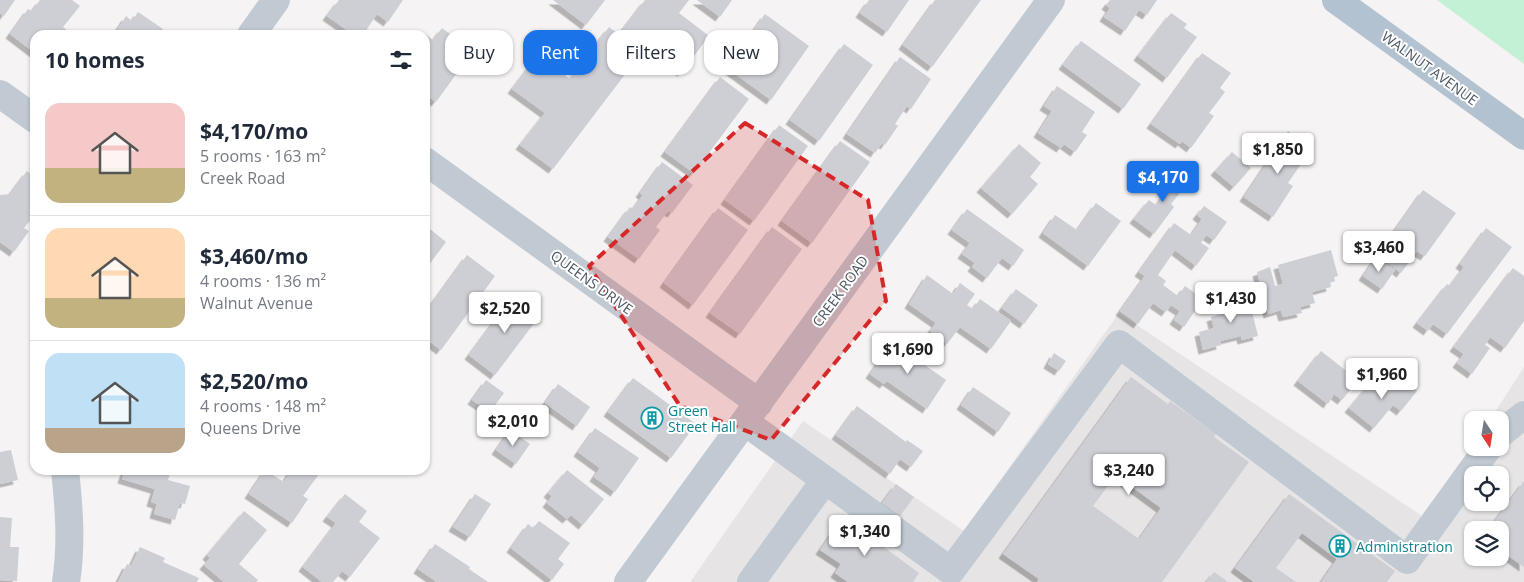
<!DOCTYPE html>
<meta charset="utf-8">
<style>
:root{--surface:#fff;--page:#f2f2f3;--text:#1f2937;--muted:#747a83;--line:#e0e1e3;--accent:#1a73e8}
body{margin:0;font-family:"Open Sans",sans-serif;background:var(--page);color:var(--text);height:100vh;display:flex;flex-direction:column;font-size:19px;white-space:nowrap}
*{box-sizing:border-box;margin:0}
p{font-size:16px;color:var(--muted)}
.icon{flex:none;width:28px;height:28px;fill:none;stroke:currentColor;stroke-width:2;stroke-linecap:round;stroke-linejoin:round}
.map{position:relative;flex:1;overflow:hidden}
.drawer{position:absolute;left:30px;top:30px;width:400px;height:445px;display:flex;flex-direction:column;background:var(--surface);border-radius:15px;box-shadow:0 1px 4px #0004}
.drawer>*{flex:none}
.top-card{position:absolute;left:445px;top:30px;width:475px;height:45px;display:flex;gap:10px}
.needle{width:32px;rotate:168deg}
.tools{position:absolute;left:1464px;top:411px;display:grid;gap:10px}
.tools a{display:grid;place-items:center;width:45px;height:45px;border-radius:10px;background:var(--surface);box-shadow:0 1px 4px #0004;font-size:25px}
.price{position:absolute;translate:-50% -42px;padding:0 11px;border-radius:5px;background:#fff;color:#222;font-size:16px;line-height:32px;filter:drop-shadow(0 1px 2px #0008)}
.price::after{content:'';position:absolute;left:50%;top:30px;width:15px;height:11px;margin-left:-8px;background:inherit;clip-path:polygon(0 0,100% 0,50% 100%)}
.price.selected{background:var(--accent);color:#fff}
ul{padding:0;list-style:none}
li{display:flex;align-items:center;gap:15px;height:125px;padding:0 15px}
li+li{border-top:1px solid var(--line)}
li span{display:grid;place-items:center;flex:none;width:140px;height:100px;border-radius:15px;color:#555}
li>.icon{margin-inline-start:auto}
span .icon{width:60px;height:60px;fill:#fffc;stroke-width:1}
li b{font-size:21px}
h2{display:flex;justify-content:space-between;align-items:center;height:60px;padding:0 15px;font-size:21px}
.tag{padding:0 18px;border-radius:15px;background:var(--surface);box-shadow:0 1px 4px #0004;font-size:18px;line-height:45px}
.tag.selected{background:var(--accent);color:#fff}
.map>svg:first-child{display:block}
.education{fill:#e6e4e5;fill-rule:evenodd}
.green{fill:#c3f1d5}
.building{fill:#cdcfd5;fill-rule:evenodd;filter:url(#shadow)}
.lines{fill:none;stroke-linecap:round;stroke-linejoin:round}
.minor{stroke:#c1cad2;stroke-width:28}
.major{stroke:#b3c2d1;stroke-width:28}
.marked{fill:#d62828;fill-opacity:0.2;stroke:#d62828;stroke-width:4;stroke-dasharray:10 6;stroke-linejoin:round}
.labels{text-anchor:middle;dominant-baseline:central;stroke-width:4;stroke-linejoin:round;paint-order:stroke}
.street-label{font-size:14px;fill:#4a5661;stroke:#fff}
.culture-label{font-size:14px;fill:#0d838f;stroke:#fff;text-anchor:start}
</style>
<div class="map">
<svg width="1524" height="582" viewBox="0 0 1524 582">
<defs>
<filter id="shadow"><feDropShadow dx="-4.5" dy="4.5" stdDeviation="0" flood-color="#0004"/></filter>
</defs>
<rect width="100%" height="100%" fill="#f5f3f3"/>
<path class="education" d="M1119,313l306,205 75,-70v-28h-10l34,-53v215h-834l113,-161 161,110zM1472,475h28v27h-28zM1472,530h28v28h-28z"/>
<path class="green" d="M1437,0h87v64z"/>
<path class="building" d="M0,0h15l-11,16 -4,-3z
M40,0h32l8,6 -17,21 10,8h-38v18l-25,-19 18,-25 4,2z
M339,0h64l-15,22 -11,-8 -14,21h-9l-27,-19z
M553,0h52l-19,25z
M645,0h44l-10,13 30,23 -27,36 -59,-43z
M697,0h35l-12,17z
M869,0h40l-22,32 -27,-19z
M935,0h46l-49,67 -29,-22z
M1110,0h47l-10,15 -8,-5 -14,21 -21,-14 6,-9 -4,-3z
M138,12l25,17 -4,6h-45l12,-19 6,5z
M1171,13l16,11 -3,4 13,9 -30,41 -29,-22z
M765,14l44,32 -38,54 -44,-32z
M609,27l33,25 -89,117 -33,-24 25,-32 -33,-24 26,-34 32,24z
M442,28l31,23 -37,51 -11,-8v-60l8,6z
M1081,41l60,43 -18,25 -60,-44z
M844,44l29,21 -54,76 -29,-21z
M1202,53l29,20 -11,15 5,4 -16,21 5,3 -23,32 -9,-7 -2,3 -29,-20z
M900,57l31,22 -20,30 -4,-3 -12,18 3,2 -13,19 -3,-2 -7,10 -28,-19z
M720,77l29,22 -55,74 -29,-21z
M1057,86l38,26 -13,20 5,3 -12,17 -11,-8 -3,4 -23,-15 14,-22 -8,-5z
M779,125l29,21 -54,75 -29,-21z
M1288,131l24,17 -24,35 5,3 -20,31 -29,-20z
M840,141l30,21 -58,81 -30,-22z
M1019,144l22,19 -11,14 8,7 -26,30 -31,-26z
M1232,152l19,16 -17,19 -19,-16z
M662,162l31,23 -21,28 -4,-2 -12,16 4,3 -21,29 -31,-22 22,-30 3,2 10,-14 -3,-2z
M1177,169l14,10 -20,25 3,3 -20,27 -20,-15 15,-19 7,5 10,-13 -4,-3z
M27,171l8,6v37l-11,14 5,3 -15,21 -14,-10v-47l10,-1z
M1423,190l33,23 -31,43 -8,-5 -16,22 -24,-18z
M1096,203l25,18 -33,45 -45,-33 12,-18 22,15z
M1204,206l23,16 -13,18 -8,-5 -5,8 8,5 -13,18 -21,-16 -17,25 8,6 -3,4 15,11 7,-10 18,13 -19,28 -10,-7 6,-9 -9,-6 -5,7 -13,-9 -15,21 -18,-13 25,-35 -6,-4 35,-49 17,12 11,-16 -5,-4z
M718,208l30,22 -55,75 -29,-22z
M967,209l57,41 -11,16 -11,-8 -15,20 -15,-11 3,-4 -13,-9 8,-11 -18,-13z
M425,225l21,17 -21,28z
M772,227l30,22 -62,85 -30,-21z
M1486,228l26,19 -65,87 -14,-10 -5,7 -11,-8 30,-39 3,2 14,-19 -4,-3z
M1331,250l7,26 -4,1 1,4 -5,2 1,4 -19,5 3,11 -15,4 2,6 -19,4 -2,-7 -13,4 -11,-42 13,-5 5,19 8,-2 -5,-19z
M467,255l28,21 -54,74 -16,-12v-25z
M1376,257l19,13 -13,19 -19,-13z
M1513,268l11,8v45l-19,27 -15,-11 -5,8 5,3 -18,26 -15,-11 7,-9 -10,-7z
M927,275l26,19 7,-11 15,11 -8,11 6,4 7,-10 31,22 -20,28 -31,-22 -13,17 -17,-13 6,-8 -27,-19z
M1016,289l22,16 -14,19 -22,-16z
M514,294l27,20 -46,61 -26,-20z
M1248,295l10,41 -16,4 -1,-4 -21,5 1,4 -18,5 -4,-18 15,-4 -3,-11 16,-5 -3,-10z
M892,342l54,38 -19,29 -40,-28 -3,3 -14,-10z
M1321,351l37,29 -16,20 -8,-6 -6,10 -30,-23z
M1054,353l12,8 -7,10 -11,-7z
M1396,374l21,17 -16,20 -8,-6 -19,23 -25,-20 21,-25 11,9z
M1131,377l37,27 2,-3 46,33 -2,3 35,25 -87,120h-125l2,-3 -36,-25zM1116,475l45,33 -22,31 -46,-33z
M633,378l63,46 -25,34 -63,-46z
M486,380l18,13 -14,19 -18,-12z
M558,384l32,23 -13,19 -32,-23z
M973,387l38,26 -13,19 -37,-27z
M857,406l49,36 1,-2 16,11 -12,16 -11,-8 -10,15 -54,-39z
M595,428l44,30 -24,34 -21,-15 6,-9 -22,-16z
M510,430l20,14 -14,20 -20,-14z
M11,450l7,30 -18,4v-32z
M125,470h46l-3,10 22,6 -5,18 -5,-1 -5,17 -21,-6 3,-10 -6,-2 4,-13 -33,-10z
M265,470l19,12 7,-12h22l6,4 -16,22 5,3 -16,24 -43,-29z
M567,470l37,29 -21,26 -12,-10 -4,4 -20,-16 5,-7 -4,-3z
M1524,481v86l-24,-17v-20h-12z
M896,484l18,13 -14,19 -18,-13z
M345,494l22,17 -8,11 21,16 -30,39 -8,-6 -9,11h-11l-19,-15 33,-44 -9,-6z
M475,494l16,10 -21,33 -17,-10z
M1289,494l106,77 -8,11h-66l16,-23 -35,-26 -26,35 20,14h-42l-19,-14z
M244,511l23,19 -28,34 19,16 -2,2h-32l-20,-17 6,-7 -3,-3z
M0,517l12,1 -2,29h9l-2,34 -17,-1z
M843,517l76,56 -6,9h-65l-13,-9 6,-9 -21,-14z
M539,521l31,22 -12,16 6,5 -12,16 -41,-32 17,-24 5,4z
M435,544l35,23 -1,2 19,13h-51l-19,-13z
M140,547l25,11 -2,4 36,16 -2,4h-79l9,-18 4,2z
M1214,572l14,10h-22z"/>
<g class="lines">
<path class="minor" d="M251,35l25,-35
M0,94l35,25
M425,161l334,242
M745,422l206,149 168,-227 288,216 81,-112
M1500,434l24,-19
M65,470c4,38 7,74 1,112
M628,582l423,-582
M751,582l74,-102"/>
<path class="major" d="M1336,0l188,136"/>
</g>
<path class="marked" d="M745,123l123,77 18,101 -115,139 -91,-34 -91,-140z"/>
<defs>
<g id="building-ring" transform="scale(1.125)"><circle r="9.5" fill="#fff" stroke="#0f9aa8" stroke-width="1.5"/><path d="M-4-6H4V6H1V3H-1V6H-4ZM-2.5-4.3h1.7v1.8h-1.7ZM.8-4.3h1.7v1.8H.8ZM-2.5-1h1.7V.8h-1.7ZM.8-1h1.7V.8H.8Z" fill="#0f9aa8"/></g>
</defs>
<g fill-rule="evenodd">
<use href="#building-ring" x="652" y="418"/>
<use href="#building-ring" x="1340" y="546"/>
</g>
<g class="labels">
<g class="street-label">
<text transform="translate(1430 68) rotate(36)">WALNUT AVENUE</text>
<text transform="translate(592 282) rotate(36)">QUEENS DRIVE</text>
<text transform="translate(840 291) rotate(-54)">CREEK ROAD</text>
</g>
<g class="culture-label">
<text x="668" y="410">Green<tspan x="668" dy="16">Street Hall</tspan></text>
<text x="1356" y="546">Administration</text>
</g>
</g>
</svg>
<div class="tools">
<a><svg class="needle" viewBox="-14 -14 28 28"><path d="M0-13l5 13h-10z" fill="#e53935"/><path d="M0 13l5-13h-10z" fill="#747a83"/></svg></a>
<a><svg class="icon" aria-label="locate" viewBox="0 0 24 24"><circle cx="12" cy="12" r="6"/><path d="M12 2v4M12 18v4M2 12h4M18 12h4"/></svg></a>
<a><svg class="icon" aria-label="layers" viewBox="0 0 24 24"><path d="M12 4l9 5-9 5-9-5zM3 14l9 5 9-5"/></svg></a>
</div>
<b class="price" style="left:1278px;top:175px">$1,850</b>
<b class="price selected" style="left:1163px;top:203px">$4,170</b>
<b class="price" style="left:1379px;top:273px">$3,460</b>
<b class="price" style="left:1231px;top:324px">$1,430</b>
<b class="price" style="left:505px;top:334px">$2,520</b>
<b class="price" style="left:908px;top:375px">$1,690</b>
<b class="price" style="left:1382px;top:400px">$1,960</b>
<b class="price" style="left:513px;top:447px">$2,010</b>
<b class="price" style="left:1129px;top:496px">$3,240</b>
<b class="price" style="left:865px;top:557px">$1,340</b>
<div class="top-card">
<a class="tag">Buy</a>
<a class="tag selected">Rent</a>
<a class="tag">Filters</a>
<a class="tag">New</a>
</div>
<section class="drawer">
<h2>10 homes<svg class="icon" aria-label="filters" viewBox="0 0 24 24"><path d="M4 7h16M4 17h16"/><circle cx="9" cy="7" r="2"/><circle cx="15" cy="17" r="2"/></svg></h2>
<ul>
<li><span style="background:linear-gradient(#f6c9c9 65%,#c2b280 0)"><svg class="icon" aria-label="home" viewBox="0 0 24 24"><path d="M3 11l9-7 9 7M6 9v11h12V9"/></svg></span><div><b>$4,170/mo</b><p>5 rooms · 163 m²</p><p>Creek Road</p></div></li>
<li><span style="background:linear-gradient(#ffd9b3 70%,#c2b280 0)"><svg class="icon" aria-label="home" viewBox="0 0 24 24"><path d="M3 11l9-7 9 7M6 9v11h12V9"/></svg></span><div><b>$3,460/mo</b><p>4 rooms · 136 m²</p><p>Walnut Avenue</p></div></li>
<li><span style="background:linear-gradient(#bfe0f5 75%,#b9a48a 0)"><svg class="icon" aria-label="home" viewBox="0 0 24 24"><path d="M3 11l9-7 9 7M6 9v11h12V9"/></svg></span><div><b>$2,520/mo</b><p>4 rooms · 148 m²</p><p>Queens Drive</p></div></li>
</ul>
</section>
</div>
